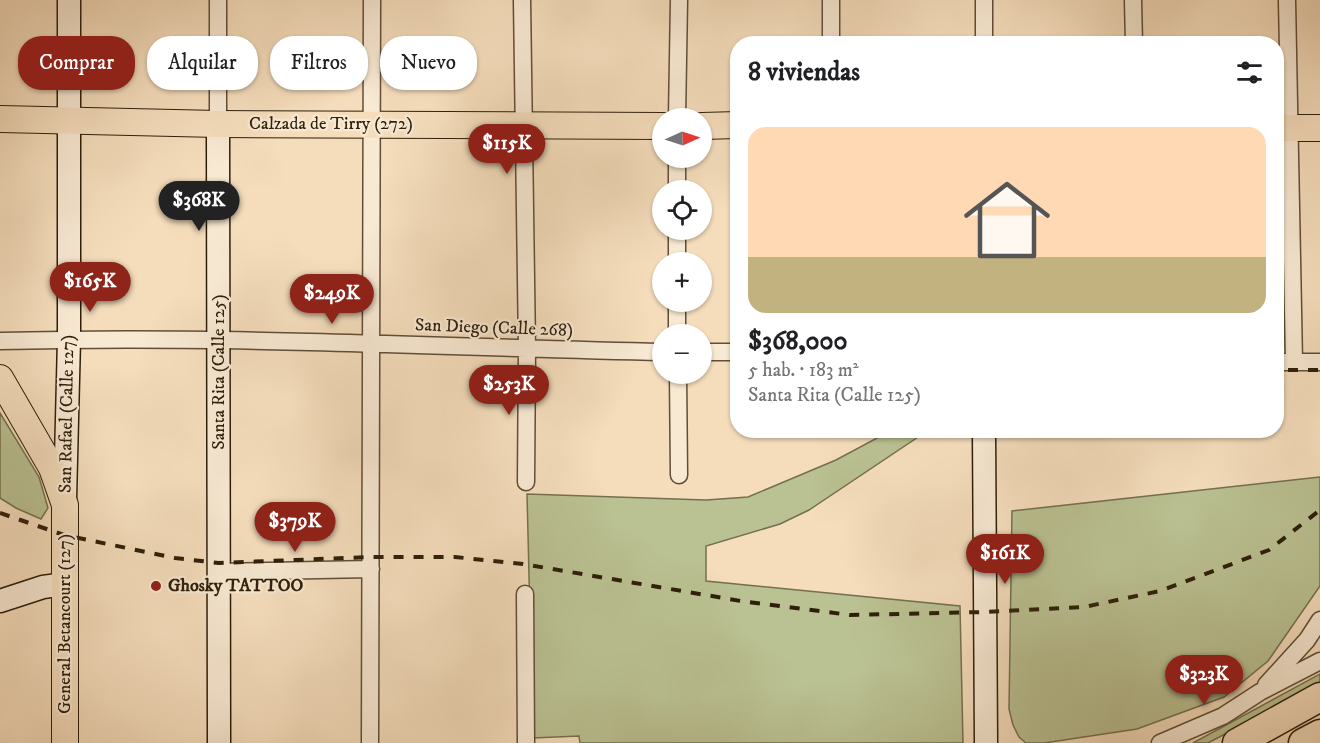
<!DOCTYPE html>
<html lang="es">
<meta charset="utf-8">
<style>
:root{--surface:#fff;--page:#f6f6f6;--text:#202124;--muted:#757577;--line:#e0e0e0;--accent:#8f2418}
body{margin:0;font-family:"IM FELL DW Pica",serif;background:var(--page);color:var(--text);height:100vh;display:flex;flex-direction:column;font-size:22px;white-space:nowrap}
*{box-sizing:border-box;margin:0}
p{font-size:20px;color:var(--muted)}
.icon{flex:none;width:33px;height:33px;fill:none;stroke:currentColor;stroke-width:2;stroke-linecap:round;stroke-linejoin:round}
.map{position:relative;flex:1;overflow:hidden}
.side{position:absolute;left:730px;top:36px;width:554px;height:402px;display:flex;flex-direction:column;background:var(--surface);border-radius:24px;box-shadow:0 2px 4px #0004}
.side>*{flex:none}
.top-card{position:absolute;left:18px;top:36px;width:570px;height:54px;display:flex;gap:12px}
.needle{width:39px;rotate:87deg}
.controls{position:absolute;left:652px;top:108px;display:grid;gap:12px}
.controls a{display:grid;place-items:center;width:60px;height:60px;border-radius:50%;background:var(--surface);box-shadow:0 2px 4px #0004;font-size:30px}
.price{position:absolute;translate:-50% -51px;padding:0 14px;border-radius:21px;background:var(--accent);color:#fff;font-size:20px;line-height:39px;filter:drop-shadow(0 2px 3px #0008)}
.price::after{content:'';position:absolute;left:50%;top:36px;width:18px;height:14px;margin-left:-9px;background:inherit;clip-path:polygon(0 0,100% 0,50% 100%)}
.price.active{background:#222;color:#fff}
ul{padding:0;list-style:none}
li{display:grid;align-content:center;gap:12px;height:318px;padding:0 18px}
li+li{border-top:2px solid var(--line)}
li span{display:grid;place-items:center;height:186px;border-radius:18px;color:#555}
li>.icon{margin-inline-start:auto}
span .icon{width:108px;height:108px;fill:#fffc;stroke-width:1}
li b{font-size:26px}
h2{display:flex;justify-content:space-between;align-items:center;height:72px;padding:0 18px;font-size:26px}
.chip{padding:0 21px;border-radius:24px;background:var(--surface);box-shadow:0 2px 4px #0004;font-size:21px;line-height:54px}
.chip.active{background:var(--accent);color:#fff}
.map>svg:first-child{display:block}
.green{fill:#bac192;stroke:#74704e;stroke-width:1.5}
.lines{fill:none;stroke-linecap:round;stroke-linejoin:round}
.street-casing{stroke:#604e36;stroke-width:19}
.secondary-casing{stroke:#2e1f0a;stroke-width:25}
.primary-casing{stroke:#2e1f0a;stroke-width:28}
.highway-casing{stroke:#2e1f0a;stroke-width:31}
.street{stroke:#f8e9d3;stroke-width:16}
.secondary{stroke:#f8e9d3;stroke-width:22}
.primary{stroke:#f5ddbc;stroke-width:26}
.highway{stroke:#f5ddbc;stroke-width:28}
.rail{stroke:#2e1f0a;stroke-width:4;stroke-dasharray:10 10;stroke-linecap:butt}
.poi-dot{fill:#8f2418;stroke:#f8e9d3;stroke-width:2}
.labels{text-anchor:middle;dominant-baseline:central;stroke-width:4.5;stroke-linejoin:round;paint-order:stroke}
.street-label{font-size:18px;fill:#2e1f0a;stroke:#f8e9d3}
.poi-label{font-size:18px;font-weight:bold;fill:#2e1f0a;stroke:#f8e9d3;text-anchor:start}
</style>
<div class="map">
<svg width="1320" height="743" viewBox="0 0 1320 743">
<rect width="100%" height="100%" fill="#f5ddbc"/>
<filter id="stains"><feTurbulence type="fractalNoise" baseFrequency=".00333" numOctaves="4"/><feColorMatrix values="0 0 0 0 .2 0 0 0 0 .09 0 0 0 0 .02 0 0 0 .5 -.17"/></filter>
<radialGradient id="worn" r=".72"><stop offset=".6" stop-color="#630" stop-opacity="0"/><stop offset="1" stop-color="#630" stop-opacity=".3"/></radialGradient>
<path class="green" d="M0,413l39,64 9,31 -7,11 -25,-11 -16,-10z
M890,431h37l-118,79 -29,14 -74,22v35l254,25 3,137h-383l-1,-7 -46,2 -6,-244 179,6 42,-3 88,-37z
M1320,477v109l-52,75 -44,36 -87,32 -93,14h-18l-7,-6 -6,-12 -4,-16 3,-198z
M1320,674v10l-112,59h-15z"/>
<g class="lines">
<g class="street-casing">
<path id="street" d="M522,0l5,349 -1,133
M831,0v44
M1133,0l1,44
M1287,0l7,362
M984,44v-44
M677,118l2,-118
M218,124v-124
M677,158v32
M677,230v32
M677,302v32
M0,341c221,-6 442,6 663,11
M702,352h36
M1276,362h44
M678,374l1,101
M219,572l152,-3
M525,594l1,149
M1266,685l41,-45 13,-20
M370,743l2,-743
M1160,743l63,-27 37,-24 60,-31"/>
</g>
<g class="secondary-casing">
<path id="secondary" d="M218,124l1,619
M984,430l2,313
M65,499l4,-160v-339
M0,601l43,-14 22,-3"/>
</g>
<g class="primary-casing">
<path id="primary" d="M0,119l218,5 445,2
M702,126l36,-1
M1276,128h44
M0,378l52,90 13,37v238"/>
</g>
<g class="highway-casing">
<path id="highway" d="M1237,743l83,-46
M1303,743l17,-9"/>
</g>
<use href="#street" class="street"/>
<use href="#secondary" class="secondary"/>
<use href="#primary" class="primary"/>
<use href="#highway" class="highway"/>
<path class="rail" d="M1288,370h32
M0,513l64,22 111,23 44,5 152,-6h84l68,7 218,37 109,14 135,-3 99,-5 76,-16 109,-41 51,-40"/>
</g>
<circle class="poi-dot" cx="156" cy="586" r="6"/>
<g class="labels">
<g class="street-label">
<text x="331" y="124">Calzada de Tirry (272)</text>
<text transform="translate(494 328) rotate(2)">San Diego (Calle 268)</text>
<text transform="translate(219 372) rotate(-90)">Santa Rita (Calle 125)</text>
<text transform="translate(67 414) rotate(-89)">San Rafael (Calle 127)</text>
<text transform="translate(65 624) rotate(-90)">General Betancourt (127)</text>
</g>
<g class="poi-label">
<text x="168" y="586">Ghosky TATTOO</text>
</g>
</g>
<rect width="100%" height="100%" filter="url(#stains)"/>
<rect width="100%" height="100%" fill="url(#worn)"/>
</svg>
<div class="controls">
<a><svg class="needle" viewBox="-14 -14 28 28"><path d="M0-13l5 13h-10z" fill="#e53935"/><path d="M0 13l5-13h-10z" fill="#757577"/></svg></a>
<a><svg class="icon" aria-label="locate" viewBox="0 0 24 24"><circle cx="12" cy="12" r="6"/><path d="M12 2v4M12 18v4M2 12h4M18 12h4"/></svg></a>
<a>+</a>
<a>−</a>
</div>
<b class="price" style="left:507px;top:175px">$115K</b>
<b class="price active" style="left:199px;top:232px">$368K</b>
<b class="price" style="left:90px;top:313px">$165K</b>
<b class="price" style="left:332px;top:325px">$249K</b>
<b class="price" style="left:509px;top:416px">$253K</b>
<b class="price" style="left:295px;top:553px">$379K</b>
<b class="price" style="left:1005px;top:585px">$161K</b>
<b class="price" style="left:1204px;top:706px">$323K</b>
<div class="top-card">
<a class="chip active">Comprar</a>
<a class="chip">Alquilar</a>
<a class="chip">Filtros</a>
<a class="chip">Nuevo</a>
</div>
<section class="side">
<h2>8 viviendas<svg class="icon" aria-label="filters" viewBox="0 0 24 24"><path d="M4 7h16M4 17h16"/><circle cx="9" cy="7" r="2"/><circle cx="15" cy="17" r="2"/></svg></h2>
<ul>
<li><span style="background:linear-gradient(#ffd9b3 70%,#c2b280 0)"><svg class="icon" aria-label="home" viewBox="0 0 24 24"><path d="M3 11l9-7 9 7M6 9v11h12V9"/></svg></span><div><b>$368,000</b><p>5 hab. · 183 m²</p><p>Santa Rita (Calle 125)</p></div></li>
</ul>
</section>
</div>
